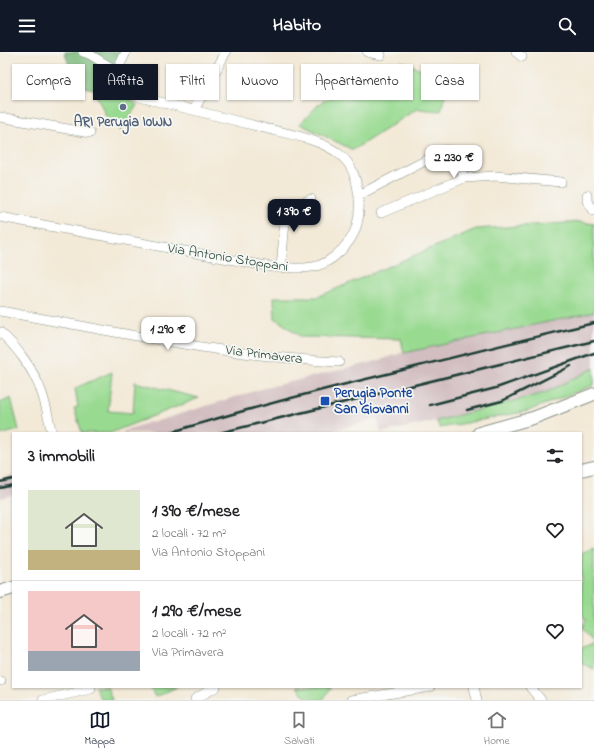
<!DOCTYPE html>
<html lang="it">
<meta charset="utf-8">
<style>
:root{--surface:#fff;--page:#f6f6f6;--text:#202124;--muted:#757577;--line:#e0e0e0;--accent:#111827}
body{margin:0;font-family:"Indie Flower",sans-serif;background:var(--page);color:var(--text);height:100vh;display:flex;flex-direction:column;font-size:15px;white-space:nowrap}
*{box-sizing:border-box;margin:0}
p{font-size:13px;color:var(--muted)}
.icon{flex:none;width:22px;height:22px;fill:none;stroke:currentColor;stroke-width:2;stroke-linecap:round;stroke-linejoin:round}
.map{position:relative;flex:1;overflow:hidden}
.sheet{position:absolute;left:12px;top:380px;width:570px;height:256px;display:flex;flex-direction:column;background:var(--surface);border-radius:0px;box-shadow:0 1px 3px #0004}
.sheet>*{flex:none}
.hud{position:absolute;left:12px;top:12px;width:570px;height:36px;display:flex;gap:8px}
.price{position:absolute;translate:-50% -34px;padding:0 9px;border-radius:8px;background:#fff;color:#222;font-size:13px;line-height:26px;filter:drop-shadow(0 1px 2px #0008)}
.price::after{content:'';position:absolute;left:50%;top:24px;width:12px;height:9px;margin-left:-6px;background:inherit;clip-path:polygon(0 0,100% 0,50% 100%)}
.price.current{background:var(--accent);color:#fff}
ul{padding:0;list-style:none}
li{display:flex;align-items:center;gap:12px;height:100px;padding:0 16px}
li+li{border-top:1px solid var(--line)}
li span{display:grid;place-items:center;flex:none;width:112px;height:80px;border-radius:0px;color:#555}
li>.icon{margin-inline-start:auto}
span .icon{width:48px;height:48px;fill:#fffc;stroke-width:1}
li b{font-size:17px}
h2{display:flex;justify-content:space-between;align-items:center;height:48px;padding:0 16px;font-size:17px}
.pill{padding:0 14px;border-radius:0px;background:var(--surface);box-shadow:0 1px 3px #0004;font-size:14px;line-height:36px}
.pill.current{background:var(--accent);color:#fff}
header{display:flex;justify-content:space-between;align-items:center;height:52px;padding:0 16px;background:var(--accent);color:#fff;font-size:18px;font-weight:800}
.tabs{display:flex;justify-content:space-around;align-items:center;height:56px;border-top:1px solid var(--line);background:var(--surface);font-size:11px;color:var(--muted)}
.tabs a{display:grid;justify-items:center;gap:2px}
.tabs .current{color:var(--accent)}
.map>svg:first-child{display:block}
.industrial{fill:#d2bec1}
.green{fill:#99da91;stroke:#5c8c62}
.forest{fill:#7aba7b;stroke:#4c7c58}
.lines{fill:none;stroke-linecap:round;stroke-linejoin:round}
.street-casing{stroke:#899386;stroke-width:10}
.secondary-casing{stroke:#899386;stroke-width:14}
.street{stroke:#fff;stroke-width:9}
.secondary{stroke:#fff;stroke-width:12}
.rail{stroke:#1f3d34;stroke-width:2.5}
.service-dot{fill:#5c6f8a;stroke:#f6f6f2;stroke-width:1.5}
.transit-dot{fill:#1a4fb4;stroke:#f6f6f2;stroke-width:1.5}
.labels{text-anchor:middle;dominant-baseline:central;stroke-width:3.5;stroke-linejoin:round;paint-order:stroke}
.service-label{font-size:14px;font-weight:bold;fill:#4e5e75;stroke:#f6f6f2}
.street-label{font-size:14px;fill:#1f3d34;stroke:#f6f6f2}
.transit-label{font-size:14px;font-weight:bold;fill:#164399;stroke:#f6f6f2;text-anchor:start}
</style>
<header><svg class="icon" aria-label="menu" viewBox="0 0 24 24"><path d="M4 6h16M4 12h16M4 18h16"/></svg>Habito<svg class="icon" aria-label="search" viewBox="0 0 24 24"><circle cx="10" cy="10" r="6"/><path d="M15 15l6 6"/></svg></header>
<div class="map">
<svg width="594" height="648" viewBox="0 0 594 648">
<rect width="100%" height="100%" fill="#f6f6f2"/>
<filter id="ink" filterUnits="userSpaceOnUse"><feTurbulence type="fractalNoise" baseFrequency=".025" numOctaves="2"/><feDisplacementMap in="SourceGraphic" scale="8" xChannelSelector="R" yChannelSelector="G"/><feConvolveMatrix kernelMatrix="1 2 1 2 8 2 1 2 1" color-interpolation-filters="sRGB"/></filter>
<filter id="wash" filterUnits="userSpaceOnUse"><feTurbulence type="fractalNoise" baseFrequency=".012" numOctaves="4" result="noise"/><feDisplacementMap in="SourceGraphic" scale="16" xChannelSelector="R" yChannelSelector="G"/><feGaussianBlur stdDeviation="0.9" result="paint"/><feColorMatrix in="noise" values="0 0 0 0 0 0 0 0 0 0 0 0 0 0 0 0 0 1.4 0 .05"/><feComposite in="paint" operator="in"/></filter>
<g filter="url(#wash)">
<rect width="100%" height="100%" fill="#f3e9d7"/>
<path class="industrial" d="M580,170l14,1v145l-49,25 -109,28 -55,12 -4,-14 -54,14h-200v-2l27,-9 1,1 110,-34 116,-28 27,-9 -3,-13 -100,-2 -26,-19 -1,-21h43l159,-68z
M13,423v20l-13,3v-19z"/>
<path class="green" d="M65,0l50,13 -3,13 11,16 14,11 -16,26 -15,-15 -12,-27 -19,-4z
M401,9l44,18 1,12 -5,20 -24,-2 -64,41 -53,-26 20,-21z
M580,170l14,2v88l-190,41 -3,-14 -100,-2 -26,-19 -1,-21h43l159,-68z
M594,316v17l-66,26 -88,17 -4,-7 109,-28z
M112,320l-4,39 25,2 2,-31 64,16 -89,35h-28l-8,-25 4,-1 -3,-19z
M11,346l8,32 -19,5v-32z
M594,497v93l-12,-14 4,-8 -5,-7v-59z
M594,591v26l-13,-6v-14z
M95,635h12l5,13h-11z
M150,635h27l-22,10z
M297,635h34l-8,13h-15z"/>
<path class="forest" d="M65,0h58l-8,13 -3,13 -18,11 -19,-4z"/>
</g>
<g filter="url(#ink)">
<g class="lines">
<g class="street-casing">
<path id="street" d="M83,0l6,2 28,17
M367,0l14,3
M516,0l6,5
M117,19l9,-19
M194,58l32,-58
M0,65l90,16
M359,143l87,-45 12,8 6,20 32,-2 65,6
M587,143v6l7,10
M381,161l83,-35
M0,165l272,50c36,2 54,5 78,-27 8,-12 10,-26 9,-40 -1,-16 -6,-36 -20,-46 -17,-14 -49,-20 -71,-25 -43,-11 -86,-22 -129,-32 -14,-6 -19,-11 -22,-26
M281,216l4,-47 4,-11 22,-11
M0,259c112,20 225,45 339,51
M0,280c16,14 32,36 40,56 6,14 8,30 12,45
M0,629h1
M474,635l3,13
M530,635l11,13
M195,647l21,-12
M43,648l48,-11
M351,648l79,-13"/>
</g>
<g class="secondary-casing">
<path id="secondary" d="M479,381l54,-15 61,-24
M581,418l13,-3
M0,540l13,-4"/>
</g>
<use href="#street" class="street"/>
<use href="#secondary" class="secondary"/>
<path class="rail" d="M430,353l66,-17 98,-35
M467,358l35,-9 69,-35
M169,381c73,-23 147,-42 222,-60 67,-17 135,-34 203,-50
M219,381l375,-92
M0,430l13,-3
M0,436l13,-3"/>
</g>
</g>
<circle class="service-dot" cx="123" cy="55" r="4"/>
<rect class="transit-dot" x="320" y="344" width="10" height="10" rx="2"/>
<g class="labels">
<g class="service-label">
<text x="123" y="70">ARI Perugia I0WN</text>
</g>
<g class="street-label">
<text transform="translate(228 206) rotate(9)">Via Antonio Stoppani</text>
<text transform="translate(264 303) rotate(7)">Via Primavera</text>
</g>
<g class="transit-label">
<text x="334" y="341">Perugia Ponte<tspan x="334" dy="16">San Giovanni</tspan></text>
</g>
</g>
</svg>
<b class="price" style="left:454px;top:127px">2 230 €</b>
<b class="price current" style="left:294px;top:181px">1 390 €</b>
<b class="price" style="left:168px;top:299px">1 290 €</b>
<div class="hud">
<a class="pill">Compra</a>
<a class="pill current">Affitta</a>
<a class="pill">Filtri</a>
<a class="pill">Nuovo</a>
<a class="pill">Appartamento</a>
<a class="pill">Casa</a>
</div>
<section class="sheet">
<h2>3 immobili<svg class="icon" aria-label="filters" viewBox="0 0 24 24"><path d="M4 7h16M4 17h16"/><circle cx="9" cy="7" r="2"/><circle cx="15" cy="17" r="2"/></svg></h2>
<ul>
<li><span style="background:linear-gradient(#dfe7d0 75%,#c2b280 0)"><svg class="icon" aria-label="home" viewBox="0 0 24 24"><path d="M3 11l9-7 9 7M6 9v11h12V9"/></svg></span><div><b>1 390 €/mese</b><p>2 locali · 72 m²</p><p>Via Antonio Stoppani</p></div><svg class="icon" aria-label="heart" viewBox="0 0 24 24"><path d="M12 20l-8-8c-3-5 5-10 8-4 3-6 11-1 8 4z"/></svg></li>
<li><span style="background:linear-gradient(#f6c9c9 75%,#9aa5b1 0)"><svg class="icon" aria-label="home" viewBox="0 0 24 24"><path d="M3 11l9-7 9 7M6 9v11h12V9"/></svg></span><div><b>1 290 €/mese</b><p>2 locali · 72 m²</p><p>Via Primavera</p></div><svg class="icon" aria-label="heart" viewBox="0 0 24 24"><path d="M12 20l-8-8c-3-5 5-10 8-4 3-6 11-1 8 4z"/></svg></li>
</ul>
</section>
</div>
<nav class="tabs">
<a class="current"><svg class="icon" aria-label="map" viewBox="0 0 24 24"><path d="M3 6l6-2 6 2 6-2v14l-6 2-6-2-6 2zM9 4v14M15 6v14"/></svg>Mappa</a>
<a><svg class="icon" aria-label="saved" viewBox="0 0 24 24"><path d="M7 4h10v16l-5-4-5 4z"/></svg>Salvati</a>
<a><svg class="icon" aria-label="home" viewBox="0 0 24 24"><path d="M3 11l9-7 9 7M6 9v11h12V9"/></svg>Home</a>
</nav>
